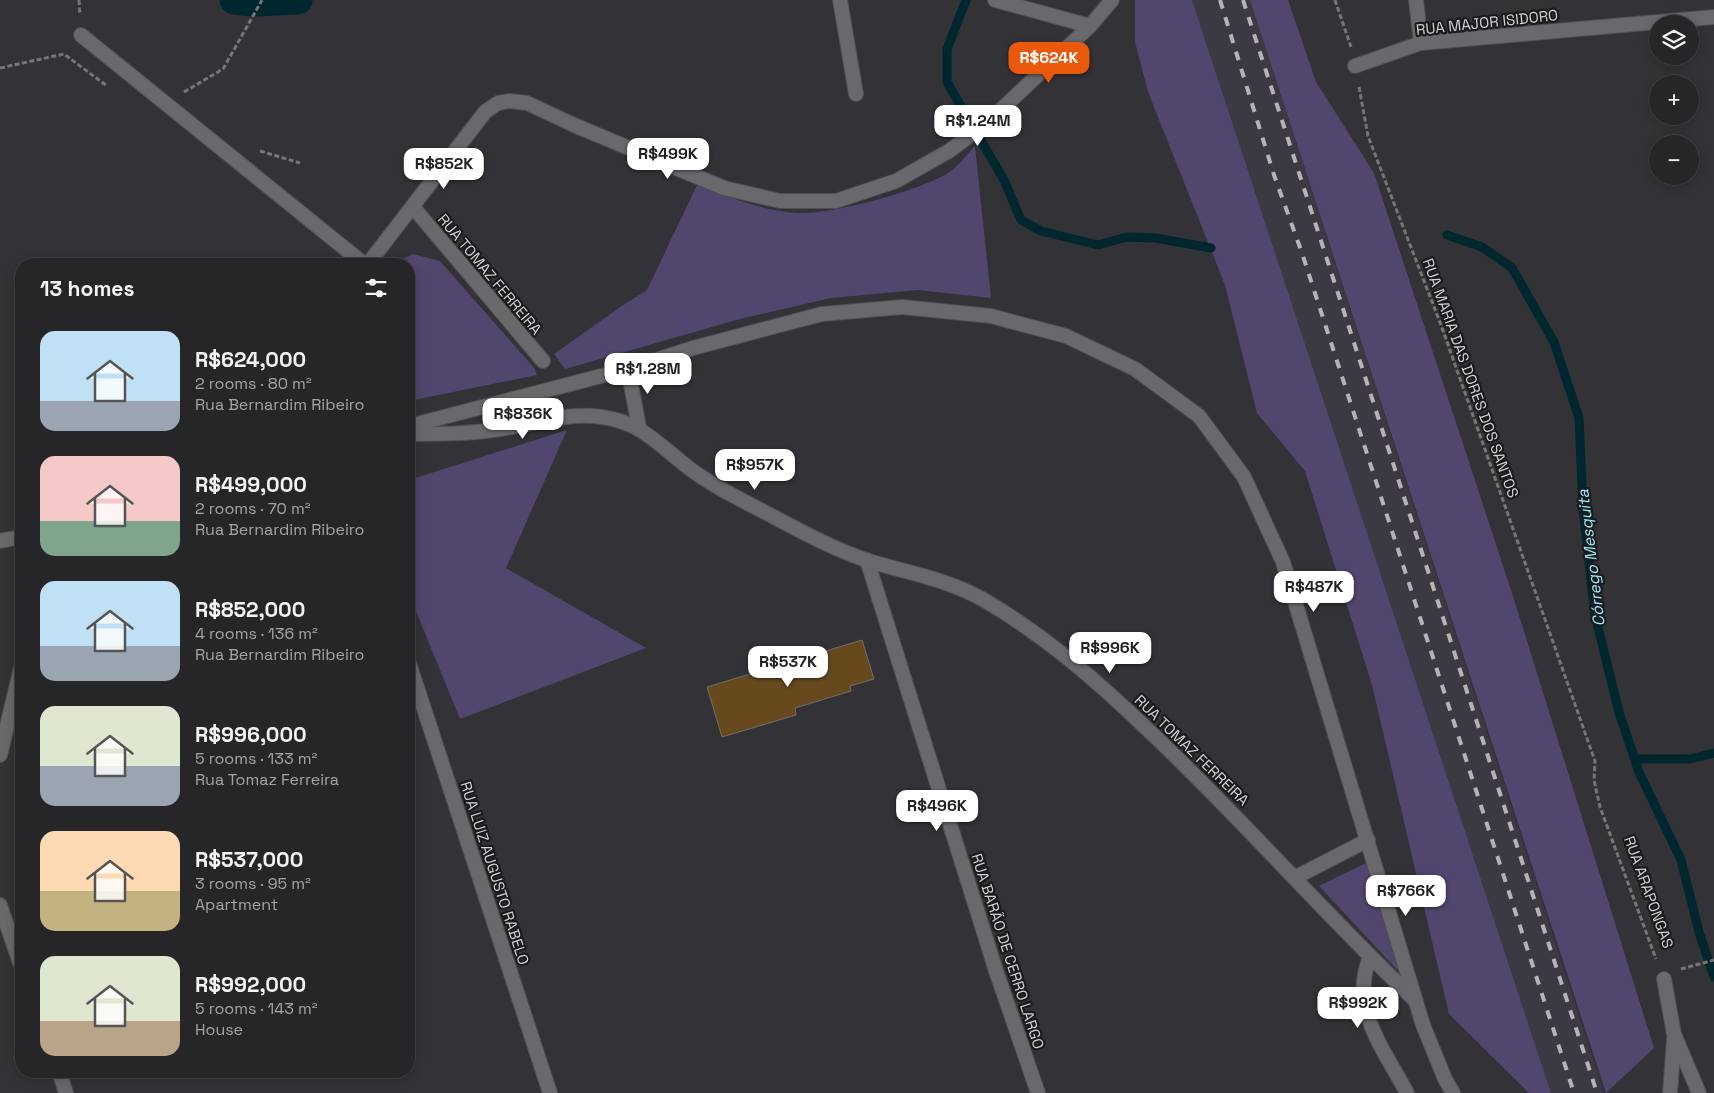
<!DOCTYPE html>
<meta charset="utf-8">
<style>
:root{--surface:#262628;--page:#2e2e30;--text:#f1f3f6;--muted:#a4a5a8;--line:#424345;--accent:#ea580c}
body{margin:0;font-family:"Space Grotesk",sans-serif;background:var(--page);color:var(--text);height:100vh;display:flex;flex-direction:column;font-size:19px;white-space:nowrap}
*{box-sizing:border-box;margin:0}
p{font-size:16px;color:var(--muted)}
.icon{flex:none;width:28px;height:28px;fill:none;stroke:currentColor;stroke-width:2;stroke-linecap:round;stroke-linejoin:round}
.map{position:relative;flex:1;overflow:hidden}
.side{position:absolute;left:15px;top:258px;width:400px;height:820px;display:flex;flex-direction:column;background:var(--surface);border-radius:20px;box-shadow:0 2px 12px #0003,0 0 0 1px var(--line)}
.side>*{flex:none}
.tools{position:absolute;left:1649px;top:15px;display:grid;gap:10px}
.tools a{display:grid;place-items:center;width:50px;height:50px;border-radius:50%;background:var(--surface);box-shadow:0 2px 12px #0003,0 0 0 1px var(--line);font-size:25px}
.price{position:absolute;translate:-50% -42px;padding:0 11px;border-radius:10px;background:#fff;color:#222;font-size:16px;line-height:32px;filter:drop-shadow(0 1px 2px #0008)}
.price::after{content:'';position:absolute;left:50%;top:30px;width:15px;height:11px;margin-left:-8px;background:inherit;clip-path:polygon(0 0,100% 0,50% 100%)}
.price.on{background:var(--accent);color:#fff}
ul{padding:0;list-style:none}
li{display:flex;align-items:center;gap:15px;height:125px;padding:0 25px}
li span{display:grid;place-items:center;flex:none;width:140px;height:100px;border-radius:15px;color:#555}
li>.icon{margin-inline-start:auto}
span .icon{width:60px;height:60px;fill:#fffc;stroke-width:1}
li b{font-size:21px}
h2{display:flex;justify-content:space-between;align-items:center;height:60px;padding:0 25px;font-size:21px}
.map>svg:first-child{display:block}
.built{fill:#3c3943}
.green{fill:#51466d}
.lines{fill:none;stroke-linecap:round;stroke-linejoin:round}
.stream{stroke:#00262e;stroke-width:9}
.canal{stroke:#00262e;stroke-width:29}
.building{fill:#67491e;stroke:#716e6a}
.service-casing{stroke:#4f4e51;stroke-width:16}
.minor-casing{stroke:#4f4e51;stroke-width:16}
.tertiary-casing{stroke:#4f4e51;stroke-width:16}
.path{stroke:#767679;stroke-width:3;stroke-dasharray:5 2.5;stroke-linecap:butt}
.service{stroke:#69686d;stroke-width:14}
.minor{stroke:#69686d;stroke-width:14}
.tertiary{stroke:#69686d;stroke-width:14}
.rail{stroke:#b4b4b6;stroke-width:4;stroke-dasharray:9 9;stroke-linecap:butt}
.labels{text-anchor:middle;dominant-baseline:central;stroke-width:4.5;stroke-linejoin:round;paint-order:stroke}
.street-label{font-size:15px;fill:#d3d3d5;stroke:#1b1a1c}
.water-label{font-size:16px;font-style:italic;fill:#9cebff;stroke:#1b1a1c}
</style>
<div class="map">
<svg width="1714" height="1093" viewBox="0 0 1714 1093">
<rect width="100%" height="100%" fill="#333236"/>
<path class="built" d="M1192,0h58l354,1093h-53z"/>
<path class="green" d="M1135,0h57l359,1093h-22l-80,-79 -77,-329 -67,-214 -48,-58 -32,-128 -77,-193 -13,-50z
M1250,0h38l28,82 58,91 138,420 142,455 -48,45z
M975,146l16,152 -73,-8 -87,8 -91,21 -175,50 -11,-15 69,-49 24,-15 51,-107c31,15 63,27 99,30 33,2 122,-22 151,-40 10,-6 19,-19 27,-27z
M413,254l27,7 95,108 2,6 -128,26v-137h-16z
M567,430l-61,138 140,80 -186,71 -51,-125v-114z
M1366,863l33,109 -80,-86z"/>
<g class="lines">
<path class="stream" d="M966,0l-19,49v33l57,98 17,40 20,11 57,14 29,-8 29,1 55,10
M1447,235l35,12 30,21 42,74 25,76 4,91 12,106 24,97 20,60 42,88 18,72 15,45
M1635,759h55l24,-6"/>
<path class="canal" d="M234,0l19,2 45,-2"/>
</g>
<path class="building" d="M862,640l12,39 -24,7 1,5 -56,17 1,7 -74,22 -15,-50z"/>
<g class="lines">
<g class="service-casing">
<path id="service" d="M840,0l16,94
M81,35l283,229"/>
</g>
<g class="minor-casing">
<path id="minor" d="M1416,0l5,43
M1355,66l66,-23 293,-26
M413,207l130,154
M867,560l129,411 42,122
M409,663l141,430
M0,755l21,-87
M0,905l21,61
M1664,979l10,55 25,59
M59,1071l7,22
M1670,1093l4,-54"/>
</g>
<g class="tertiary-casing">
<path id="tertiary" d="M995,0l95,26
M368,264l117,-152 13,-9 12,-2 17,2 47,22 150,63 56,13h56l60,-20 53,-30 40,-30 101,-95 22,-26
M628,369l11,58
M409,426l219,-57 65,-21 129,-34 80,-7 89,9 75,20 69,33 64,47 45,61 39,85 140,463 22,54 8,14
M409,434c30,0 61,0 91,-5 34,-5 67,-17 102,-12 38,5 55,26 83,48 20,16 45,29 68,41 37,19 76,42 116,55 39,12 78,18 115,39 60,35 112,80 162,128 94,88 177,185 270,273
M0,541l21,-4
M1296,877l72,-37
M1370,957c-21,51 14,92 37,136"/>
</g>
<path class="path" d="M79,0l1,15
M1335,0l16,47
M0,68l64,-14 43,32
M1359,87l9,49 73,189 154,436 -1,19 6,27 56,152
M184,92l39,-23 39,-69
M260,151l40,12
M1681,969l33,-9"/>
<use href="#service" class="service"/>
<use href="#minor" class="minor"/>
<use href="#tertiary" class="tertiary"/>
<path class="rail" d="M1220,0l54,175 28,78 272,840
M1243,0l354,1093"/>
</g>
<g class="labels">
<g class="street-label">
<text transform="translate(1487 22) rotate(-6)">RUA MAJOR ISIDORO</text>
<text transform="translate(490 274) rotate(50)">RUA TOMAZ FERREIRA</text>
<text transform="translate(1471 378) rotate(70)">RUA MARIA DAS DORES DOS SANTOS</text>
<text transform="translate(1192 750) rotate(44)">RUA TOMAZ FERREIRA</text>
<text transform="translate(495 873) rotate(72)">RUA LUIZ AUGUSTO RABELO</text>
<text transform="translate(1649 892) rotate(70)">RUA ARAPONGAS</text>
<text transform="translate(1008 951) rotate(72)">RUA BARÃO DE CERRO LARGO</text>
</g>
<g class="water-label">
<text transform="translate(1591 558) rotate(-97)">Córrego Mesquita</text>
</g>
</g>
</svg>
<div class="tools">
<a><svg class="icon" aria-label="layers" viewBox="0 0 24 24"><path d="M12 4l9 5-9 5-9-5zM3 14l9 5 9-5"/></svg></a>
<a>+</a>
<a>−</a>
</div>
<b class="price on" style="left:1049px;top:84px">R$624K</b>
<b class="price" style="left:978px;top:147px">R$1.24M</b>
<b class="price" style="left:668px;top:180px">R$499K</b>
<b class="price" style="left:444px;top:190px">R$852K</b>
<b class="price" style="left:648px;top:395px">R$1.28M</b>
<b class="price" style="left:523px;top:440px">R$836K</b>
<b class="price" style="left:755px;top:491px">R$957K</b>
<b class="price" style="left:1314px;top:613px">R$487K</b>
<b class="price" style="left:1110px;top:674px">R$996K</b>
<b class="price" style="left:788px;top:688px">R$537K</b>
<b class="price" style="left:937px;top:832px">R$496K</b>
<b class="price" style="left:1406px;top:917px">R$766K</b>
<b class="price" style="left:1358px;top:1029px">R$992K</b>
<section class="side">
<h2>13 homes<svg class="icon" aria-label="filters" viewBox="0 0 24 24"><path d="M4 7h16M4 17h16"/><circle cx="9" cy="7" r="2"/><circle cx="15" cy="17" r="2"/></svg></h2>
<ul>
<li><span style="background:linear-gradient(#bfe0f5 70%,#9aa5b1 0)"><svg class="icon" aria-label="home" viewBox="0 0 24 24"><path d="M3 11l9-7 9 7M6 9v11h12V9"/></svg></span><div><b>R$624,000</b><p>2 rooms · 80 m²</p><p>Rua Bernardim Ribeiro</p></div></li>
<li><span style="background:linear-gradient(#f6c9c9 65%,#7fa58c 0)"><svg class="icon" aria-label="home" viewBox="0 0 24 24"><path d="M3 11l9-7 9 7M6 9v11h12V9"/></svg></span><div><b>R$499,000</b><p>2 rooms · 70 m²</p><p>Rua Bernardim Ribeiro</p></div></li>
<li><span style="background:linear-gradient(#bfe0f5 65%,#9aa5b1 0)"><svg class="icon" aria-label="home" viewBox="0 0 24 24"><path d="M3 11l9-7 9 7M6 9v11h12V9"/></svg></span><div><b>R$852,000</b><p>4 rooms · 136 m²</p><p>Rua Bernardim Ribeiro</p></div></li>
<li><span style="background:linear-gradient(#dfe7d0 60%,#9aa5b1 0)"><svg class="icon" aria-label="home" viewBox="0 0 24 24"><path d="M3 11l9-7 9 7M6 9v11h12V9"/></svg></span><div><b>R$996,000</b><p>5 rooms · 133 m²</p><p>Rua Tomaz Ferreira</p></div></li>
<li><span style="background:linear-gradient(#ffd9b3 60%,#c2b280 0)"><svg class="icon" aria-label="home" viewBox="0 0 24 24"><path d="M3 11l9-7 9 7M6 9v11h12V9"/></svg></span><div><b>R$537,000</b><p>3 rooms · 95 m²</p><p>Apartment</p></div></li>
<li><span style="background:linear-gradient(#dfe7d0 65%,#b9a48a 0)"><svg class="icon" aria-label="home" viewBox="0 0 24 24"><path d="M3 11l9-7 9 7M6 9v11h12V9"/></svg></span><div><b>R$992,000</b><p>5 rooms · 143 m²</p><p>House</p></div></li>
</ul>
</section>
</div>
